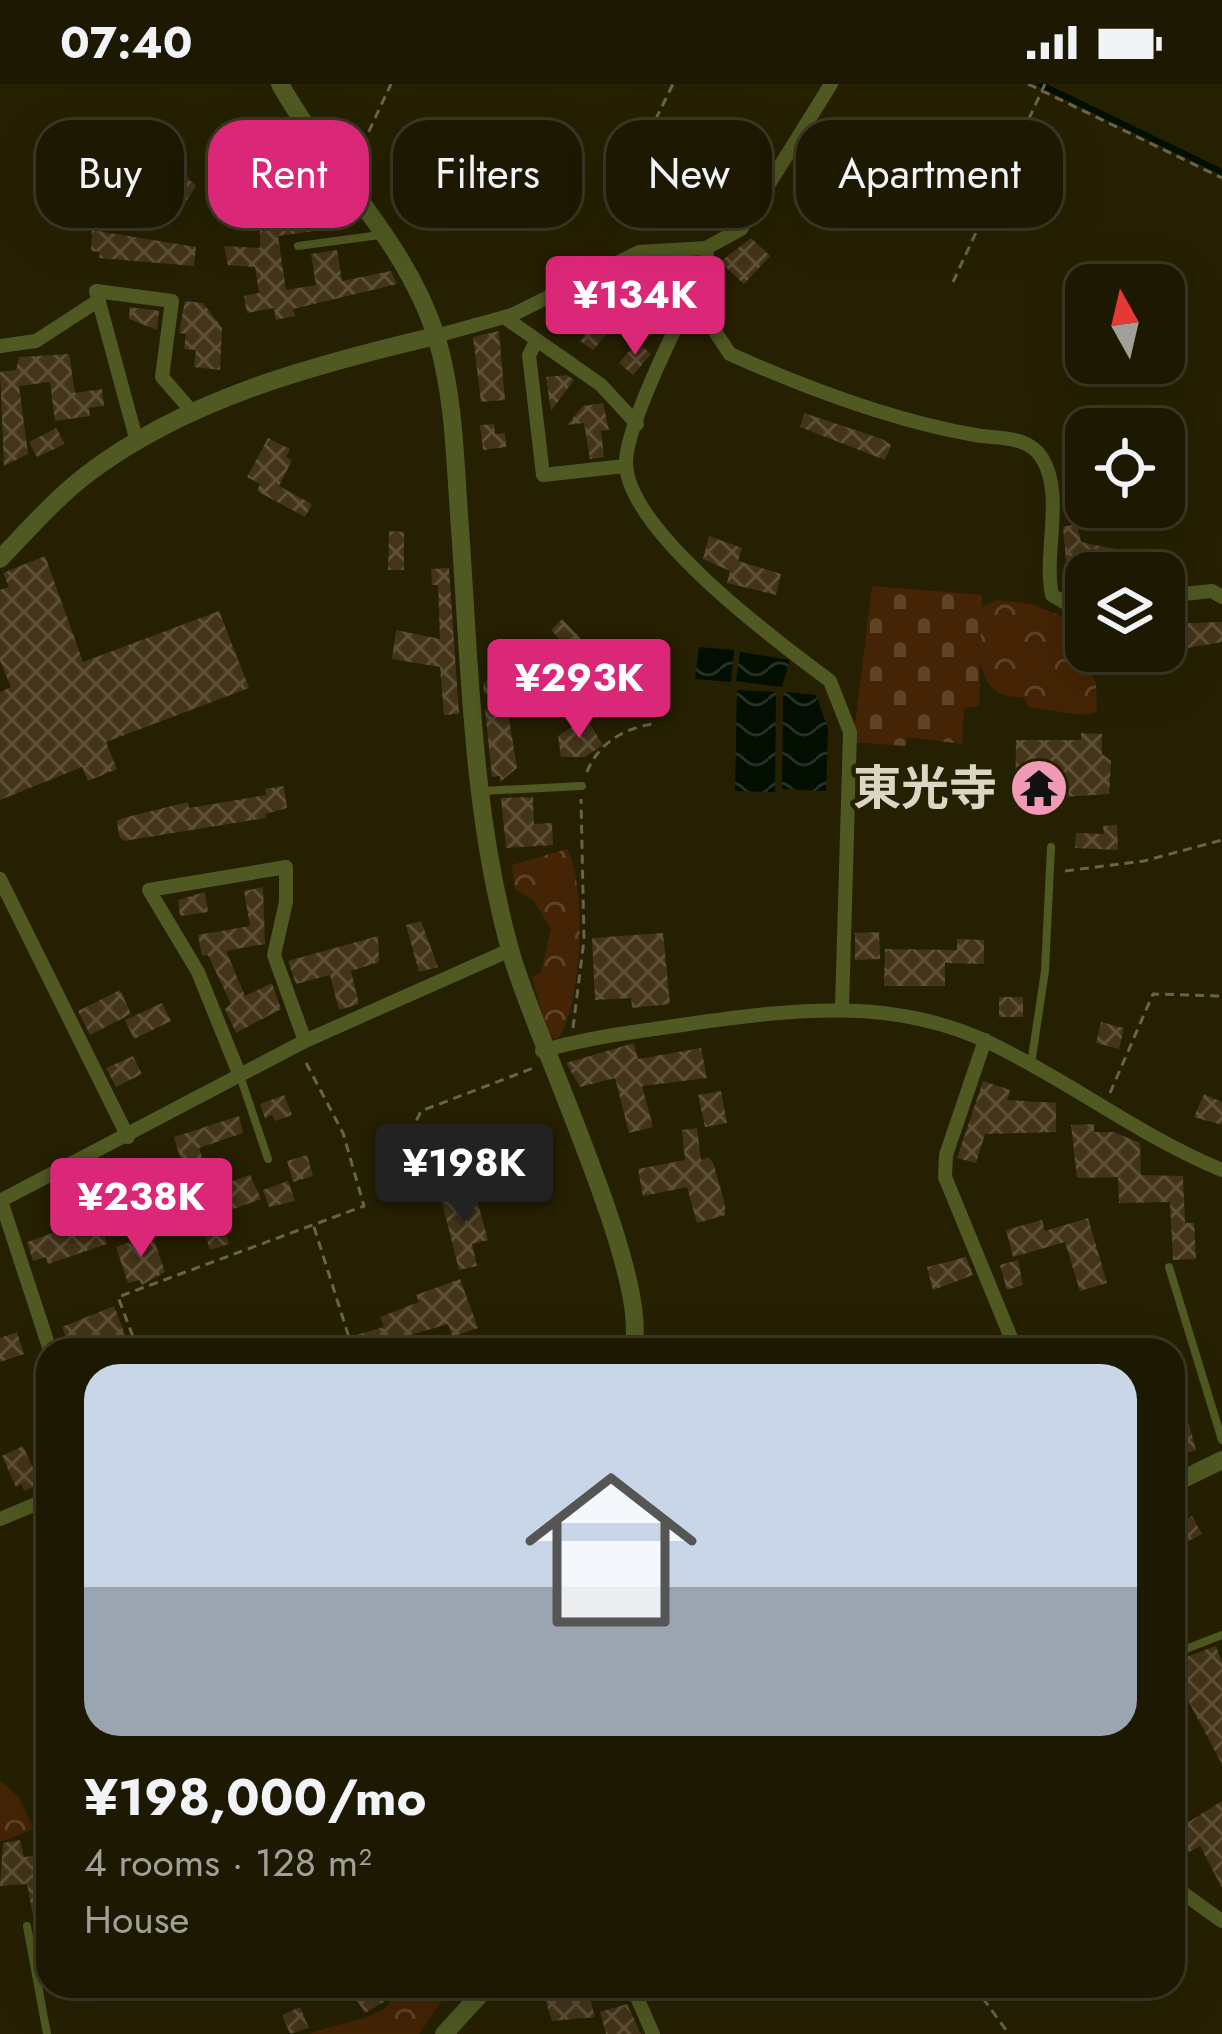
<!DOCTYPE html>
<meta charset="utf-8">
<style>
:root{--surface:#1c1802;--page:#292511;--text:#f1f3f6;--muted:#a0a099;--line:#3a3724;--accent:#db2777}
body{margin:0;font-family:Jost,"Noto Sans JP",sans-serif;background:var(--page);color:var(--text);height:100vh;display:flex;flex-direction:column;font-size:45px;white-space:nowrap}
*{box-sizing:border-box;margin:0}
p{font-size:39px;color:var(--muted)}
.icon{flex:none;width:66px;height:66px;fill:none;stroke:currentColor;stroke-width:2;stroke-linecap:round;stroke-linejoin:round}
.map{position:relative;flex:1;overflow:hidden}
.drawer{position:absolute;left:36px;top:1254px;width:1149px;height:660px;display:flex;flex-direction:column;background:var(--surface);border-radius:36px;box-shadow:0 12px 48px #0002,0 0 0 3px var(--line)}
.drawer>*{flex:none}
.banner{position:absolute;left:36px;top:36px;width:1152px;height:108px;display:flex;gap:24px}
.needle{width:78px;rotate:352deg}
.controls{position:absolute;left:1065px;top:180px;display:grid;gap:24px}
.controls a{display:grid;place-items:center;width:120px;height:120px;border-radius:24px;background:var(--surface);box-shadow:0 12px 48px #0002,0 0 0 3px var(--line);font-size:60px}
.price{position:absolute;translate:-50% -102px;padding:0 27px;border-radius:12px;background:var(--accent);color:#fff;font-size:39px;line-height:78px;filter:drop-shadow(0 3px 6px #0008)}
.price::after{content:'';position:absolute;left:50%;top:72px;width:36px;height:27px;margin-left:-18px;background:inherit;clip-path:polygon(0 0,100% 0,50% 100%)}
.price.selected{background:#222;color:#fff}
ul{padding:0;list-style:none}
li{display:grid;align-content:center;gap:24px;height:636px;padding:0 48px}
li span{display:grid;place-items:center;height:372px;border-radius:36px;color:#555}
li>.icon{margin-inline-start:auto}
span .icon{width:216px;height:216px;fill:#fffc;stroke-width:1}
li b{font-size:51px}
.chip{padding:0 42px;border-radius:36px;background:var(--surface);box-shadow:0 12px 48px #0002,0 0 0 3px var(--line);font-size:42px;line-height:108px}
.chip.selected{background:var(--accent);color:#fff}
.status{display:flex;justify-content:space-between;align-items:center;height:84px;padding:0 60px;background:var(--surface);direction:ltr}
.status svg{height:33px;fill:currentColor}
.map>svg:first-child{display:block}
.forest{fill:url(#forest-crowns)}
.cemetery{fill:url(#cemetery-stones)}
.water{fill:url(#water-waves)}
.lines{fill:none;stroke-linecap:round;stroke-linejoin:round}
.stream{stroke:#020e00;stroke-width:6}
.building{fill:url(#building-cross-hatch)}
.path{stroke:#68634a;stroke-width:3;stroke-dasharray:9 6;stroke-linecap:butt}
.service{stroke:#4f5921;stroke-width:8}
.minor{stroke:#4f5921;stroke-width:14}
.tertiary{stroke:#4f5921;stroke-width:18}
.labels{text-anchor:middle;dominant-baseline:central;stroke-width:9;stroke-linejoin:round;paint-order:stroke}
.poi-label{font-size:48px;font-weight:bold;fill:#d9d6c4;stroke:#262002;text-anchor:end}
</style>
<div class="status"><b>07:40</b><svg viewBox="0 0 49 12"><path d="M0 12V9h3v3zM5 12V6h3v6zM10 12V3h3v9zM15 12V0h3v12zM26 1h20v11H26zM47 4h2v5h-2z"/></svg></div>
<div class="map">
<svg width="1222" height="1950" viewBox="0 0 1222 1950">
<defs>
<pattern id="forest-crowns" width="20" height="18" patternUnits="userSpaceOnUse" patternTransform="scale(3)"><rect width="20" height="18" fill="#442404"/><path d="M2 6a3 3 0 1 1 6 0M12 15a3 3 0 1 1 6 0" fill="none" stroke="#5e4327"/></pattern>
<pattern id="cemetery-stones" width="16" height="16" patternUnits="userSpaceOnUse" patternTransform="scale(3)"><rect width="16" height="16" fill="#442404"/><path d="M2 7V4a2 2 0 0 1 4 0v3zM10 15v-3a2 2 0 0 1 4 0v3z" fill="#5e4327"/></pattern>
<pattern id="water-waves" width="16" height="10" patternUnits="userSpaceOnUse" patternTransform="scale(3)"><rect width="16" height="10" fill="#020e00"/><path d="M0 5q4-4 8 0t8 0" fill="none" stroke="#263024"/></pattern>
<pattern id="building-cross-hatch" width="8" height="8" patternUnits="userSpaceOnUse" patternTransform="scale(3)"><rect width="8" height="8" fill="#443418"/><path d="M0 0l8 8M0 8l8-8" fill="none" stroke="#5e5138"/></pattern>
</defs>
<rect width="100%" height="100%" fill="#262002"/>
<path class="forest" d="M996,516l35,4 37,15 2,19 26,45 1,29 -15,3 -54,-8 -4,-10c-51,4 -46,-51 -45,-88z
M567,765c20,35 16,160 -10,190l-8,-3 -17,-59 9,-4 10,-44 -18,-29 -18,-11 -3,-24z
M0,1697l19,16 15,32 -34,13z
M391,1902h61l-33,48h-109c28,-12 55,-11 79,-29z"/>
<path class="cemetery" d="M872,502l110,9 -3,111 -15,2 -2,36 -55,-7 -2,9 -52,-4z"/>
<path class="water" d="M699,563l35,3 -3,32 -36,-3z
M740,568l50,8 -8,27 -46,-6z
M737,606l39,2 -1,100 -40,-1z
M787,608l29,3 12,34 -2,62 -44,-2 1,-94z"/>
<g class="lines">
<path class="stream" d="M1040,0l182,88"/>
</g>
<path class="building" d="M166,73l30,29 -17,27 -35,-33z
M443,78l4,9 -10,5 8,20 -16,6 -2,-5 -8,3 -5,-11 -11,6 -7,-14z
M674,81l37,1v14l-37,-1z
M318,123l4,23 -44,6 8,54 30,-5 -5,-31 26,-4 5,31 49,-10 6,13 -104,25 2,7 -19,4 -2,-12 -27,5 -3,-17 15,-3 -4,-26 -27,-2 -4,-19 36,2v-36z
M92,146l104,17 -2,19 -95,-8 1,-6 -9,-1z
M751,154l19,18 -26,28 -24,-22z
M618,206l27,22 6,-22 18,5 -32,47 2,-12 -18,-13 -28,33 -13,-9z
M185,217l18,2 19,25 -2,42 -26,-3 2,-17 -12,-1 2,-15 -7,-1z
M130,223l29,4 -2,19 -28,-11z
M499,247l6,69 -24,2 -8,-65z
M637,258l14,12 -18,21 -14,-12z
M69,270l6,39 27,-4 2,17 -15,2 1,8 -35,5 -5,-39 -31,4 9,68 -24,12 -4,-94 16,-2 3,-13z
M567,291l7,5 -23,31 -5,-34z
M603,319l6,27 -8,1 3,26 -14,2 -6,-36 -17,2 16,-19z
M804,329l78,26 9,6 -6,15 -85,-33z
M494,340l1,10 10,-1 1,14 -23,3 -3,-25z
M56,344l9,16 -28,13 -8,-15z
M268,354l22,11 -4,8 6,3 -13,26 33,18 -7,13 -48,-26 3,-7 -13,-7z
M1077,440l4,18 43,9 2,22h-13l-1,-6 -45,4 -4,-44z
M389,447l15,1v38h-16z
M709,452l33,12 -4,13 43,13 -5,21 -49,-12 3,-12 -27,-12z
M45,472l38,106 136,-51 30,77 -143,54 11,27 -29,12 -6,-14 -82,33v-108l11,-5 -11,-26v-71l9,-3 -6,-14z
M449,484l10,146 -15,1 -4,-48 -48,-8 4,-29 44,9 -2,-54h-6l-1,-16z
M562,535l20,21 -11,11 -20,-21z
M1222,538v20l-57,10 -1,-28z
M539,575l5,14 -60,22 -1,-12 25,-16z
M507,622l10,62 -17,14v-6l-8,1 -7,-68z
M586,634l17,27 -18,12h-24l-3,-21z
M1081,649l21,1v20l9,7 -2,33 -47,3v11h-47l1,-68h65z
M284,702l3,22 -22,6 1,4 -142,23 -5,-5 -2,-15 6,-3 65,-16 1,6 77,-13 -1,-6z
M533,713l1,27 18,-1 1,22 -47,3 -5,-50z
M1117,741l1,25 -43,-2 1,-15 28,1 -1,-8z
M263,803l2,57 -39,7 19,45 27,-13 9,26 -45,24 -11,-24 6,-5 -23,-49 -6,1 -4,-21 52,-9 -6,-35z
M205,808l3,20 -28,4 -2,-16z
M421,837l17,46 -19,5 -13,-47z
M879,848l1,27 -25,1v-27z
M663,849l7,71 -38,4 -1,-10 -36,2 -3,-62z
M378,852l1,26 -28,9 8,33 -20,6 -9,-35 -34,9 -8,-23z
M957,855l27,1v24l-39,-1v23h-61l1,-37 72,1z
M120,906l11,24 -41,21 -12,-24z
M999,913h24v20h-24z
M162,919l9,18 -37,18 -9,-19z
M1101,938l23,6 -5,21 -23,-6z
M634,959l4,16 63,-11 6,30 -65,8 11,41 -24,6 -14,-55 -35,9 -14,-24z
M133,972l9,18 -26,13 -10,-19z
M983,997l27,9 -3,10 49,3v29l-71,2 -9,29 -19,-5z
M721,1007l6,32 -22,4 -7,-32z
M1204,1010l18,8v23l-28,-8z
M284,1011l8,20 -17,6 -3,-6 -7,3 -5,-14z
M239,1032l4,17 -44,15 13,40 38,-13 11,24 -41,15 9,30 -19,6 -11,-35 -32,12 -19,-56 33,-11 -7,-23z
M1094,1040v8h19l27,11 1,32 42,1 2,47h9l2,36 -23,1 -3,-58 -51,1 -1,-26 -41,1 -6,-53z
M697,1044l4,32 8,-3 5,8 11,40v10l-28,8 -10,-36 -44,9 -5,-27 47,-9 -3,-30z
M307,1071l6,21 -20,6 -6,-21z
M288,1097l7,20 -26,6 -6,-17z
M474,1105l14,51 -16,4 5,22 -18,4 -18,-72z
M93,1118l14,42 -59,20 -2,-7 -13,4 -6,-19 57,-20 -6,-13z
M1088,1134l19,65 -27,8 -15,-49 -52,15 -7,-27 36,-10 3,11z
M152,1150l13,38 -23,13 -3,-5 -11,3 -12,-36z
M966,1173l7,18 -40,15 -6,-23z
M1018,1176l5,25 -16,5 -7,-25z
M460,1195l18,49 -26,9 -4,-13 -88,26 -4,-15 28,-8 -4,-10 39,-15 -3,-7z
M114,1222l17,44h-60l-9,-23z
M17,1248l7,22 -24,8v-24z
M1189,1340l7,26 -23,7v-29z
M23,1362l17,38 -16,7 -3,-7 -5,3 -14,-31z
M1192,1432l10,18 -29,15v-23z
M1216,1562l6,16v102l-38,-71 -11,4v-35z
M1222,1717v87l-22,-42 -15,8 -12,-22z
M20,1756l4,17 24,-3v115h-5l-16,-85 -27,2 3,-43z
M348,1902h26l10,16 -19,11z
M541,1902h46l8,31 -43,4z
M627,1920l14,30h-35l-6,-22z
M300,1923l9,21 -19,6 -8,-19z"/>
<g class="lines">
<path class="path" d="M1028,0l194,94
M649,49l24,-49
M356,75l35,-75
M953,198l92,-198
M587,688c11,-29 38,-44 66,-48
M1065,787l79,-10 78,-21
M573,944l11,-88 -3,-141
M1110,1009l43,-99 69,2
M410,1050l11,-23 115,-44
M314,1143l39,123
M138,1266l-20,-53 246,-91 -21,-73 -38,-72
M974,1902l35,48"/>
<path class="service" d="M298,162l82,-11
M482,707l100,-5
M1031,980l14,-93 6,-124
M240,992l28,83
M1169,1183l53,173
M1173,1570l49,-19
M27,1842l20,108"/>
<path class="minor" d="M706,164l10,85 14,21c76,34 163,67 245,81 23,4 53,0 67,23 23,37 1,95 10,137l17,10 17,-2
M705,183c-19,40 -80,158 -79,196 1,68 153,180 204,218l20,51 -8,275
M504,233l97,68 36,39
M436,252l76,-21 127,-63 67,-4 35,-19 90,-145
M537,256l-8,15 14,120 82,-9
M0,262l36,-5 63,-41
M137,358l-41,-151 76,10 -10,76 32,37
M1164,512l48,-5 10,6
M0,795l128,258
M985,956l-39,115 -1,22 71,173
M542,967c50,-15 101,-20 153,-28 101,-14 199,-26 295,20 80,38 151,94 232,127
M240,992l-42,-104 -49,-82 137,-23v35l-12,53 31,86
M0,1117l305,-160 205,-91
M1,1117l49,149
M0,1435l48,-20
M1173,1802l49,35
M632,1902l21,48"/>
<path class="tertiary" d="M280,0c49,87 127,158 157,255 18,61 18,127 23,189 10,142 12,288 51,425 23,84 144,331 121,397
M0,475c28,-29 54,-59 86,-84 99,-76 230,-111 350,-139
M1173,1400l49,-24
M444,1950l44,-48"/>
</g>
<defs>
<g id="temple-disc" transform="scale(3)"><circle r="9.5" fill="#f09ab5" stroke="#262002"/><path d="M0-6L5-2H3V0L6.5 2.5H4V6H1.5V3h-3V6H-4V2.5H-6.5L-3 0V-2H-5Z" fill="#111"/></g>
</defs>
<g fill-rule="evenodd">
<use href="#temple-disc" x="1039" y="704"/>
</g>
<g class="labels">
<g class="poi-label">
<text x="997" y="704">東光寺</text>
</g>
</g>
</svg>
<div class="controls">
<a><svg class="needle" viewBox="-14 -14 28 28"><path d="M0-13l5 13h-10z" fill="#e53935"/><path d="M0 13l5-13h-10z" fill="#a0a099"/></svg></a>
<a><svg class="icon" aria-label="locate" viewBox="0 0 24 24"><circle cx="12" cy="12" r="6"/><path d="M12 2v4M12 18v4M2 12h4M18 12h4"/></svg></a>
<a><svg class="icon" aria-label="layers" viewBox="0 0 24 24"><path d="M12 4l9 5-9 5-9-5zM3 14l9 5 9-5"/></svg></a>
</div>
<b class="price" style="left:635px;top:274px">¥134K</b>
<b class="price" style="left:579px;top:657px">¥293K</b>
<b class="price selected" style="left:464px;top:1142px">¥198K</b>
<b class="price" style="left:141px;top:1176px">¥238K</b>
<div class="banner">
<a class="chip">Buy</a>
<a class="chip selected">Rent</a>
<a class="chip">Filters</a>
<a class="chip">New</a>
<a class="chip">Apartment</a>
</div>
<section class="drawer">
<ul>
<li><span style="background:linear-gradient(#c9d6e8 60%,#9aa5b1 0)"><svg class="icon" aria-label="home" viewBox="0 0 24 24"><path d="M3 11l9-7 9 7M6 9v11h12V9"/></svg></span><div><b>¥198,000/mo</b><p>4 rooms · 128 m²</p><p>House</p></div></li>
</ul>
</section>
</div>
